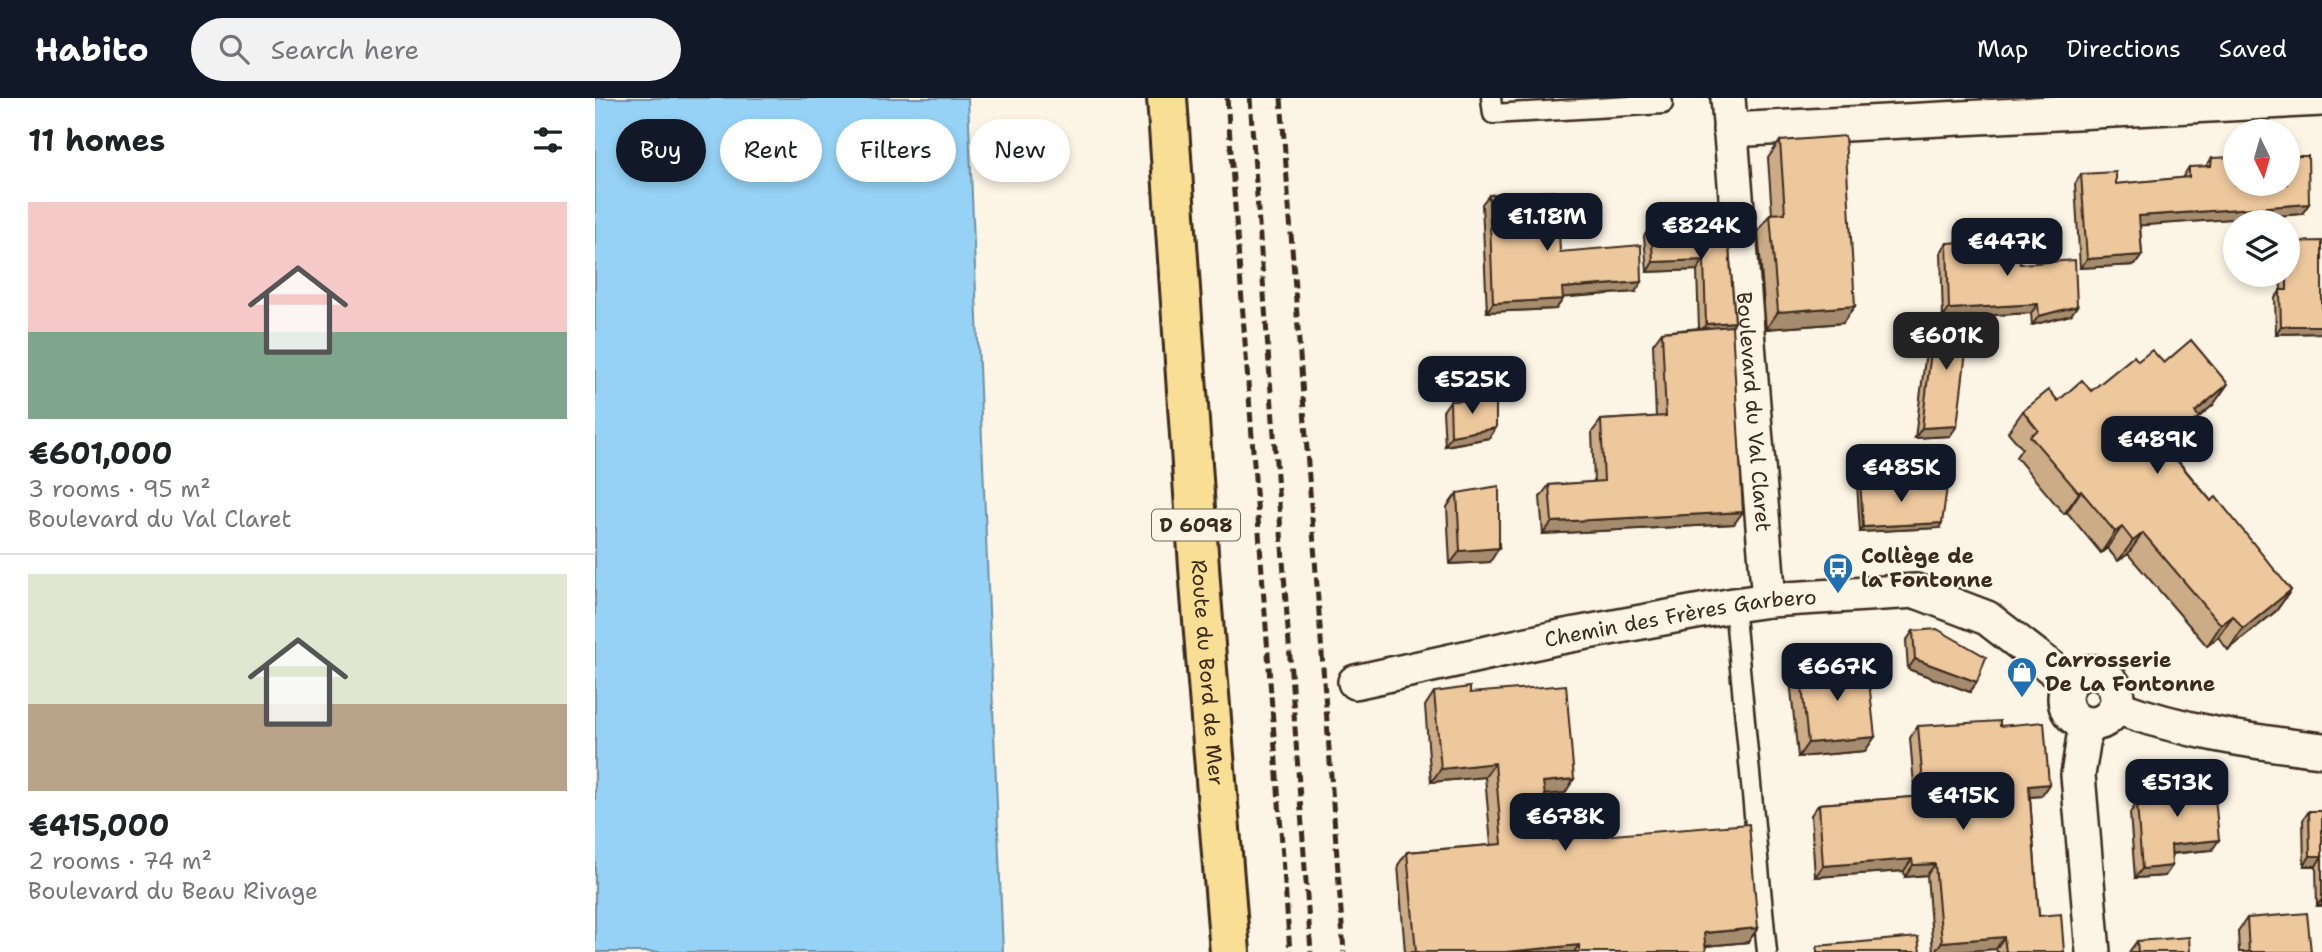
<!DOCTYPE html>
<meta charset="utf-8">
<style>
:root{--surface:#fff;--page:#f2f2f2;--text:#202124;--muted:#757577;--line:#e0e0e0;--accent:#111827}
body{margin:0;font-family:"Shantell Sans",sans-serif;background:var(--page);color:var(--text);height:100vh;display:flex;flex-direction:column;font-size:26px;white-space:nowrap}
*{box-sizing:border-box;margin:0}
p{font-size:23px;color:var(--muted)}
.icon{flex:none;width:38px;height:38px;fill:none;stroke:currentColor;stroke-width:2;stroke-linecap:round;stroke-linejoin:round}
.map{position:relative;flex:1;overflow:hidden}
.panel{display:flex;flex-direction:column;background:var(--surface);width:595px}
.panel>*{flex:none}
.top-card{position:absolute;left:21px;top:21px;width:665px;height:63px;display:flex;gap:14px}
.needle{width:46px;rotate:175deg}
.buttons{position:absolute;left:1628px;top:21px;display:grid;gap:14px}
.buttons a{display:grid;place-items:center;width:77px;height:77px;border-radius:50%;background:var(--surface);box-shadow:0 4px 10px #0003;font-size:35px}
.price{position:absolute;translate:-50% -60px;padding:0 16px;border-radius:14px;background:var(--accent);color:#fff;font-size:23px;line-height:46px;filter:drop-shadow(0 2px 4px #0008)}
.price::after{content:'';position:absolute;left:50%;top:42px;width:21px;height:16px;margin-left:-10px;background:inherit;clip-path:polygon(0 0,100% 0,50% 100%)}
.price.selected{background:#222;color:#fff}
ul{padding:0;list-style:none}
li{display:grid;align-content:center;gap:14px;height:371px;padding:0 28px}
li+li{border-top:2px solid var(--line)}
li span{display:grid;place-items:center;height:217px;border-radius:0px;color:#555}
li>.icon{margin-inline-start:auto}
span .icon{width:126px;height:126px;fill:#fffc;stroke-width:1}
li b{font-size:30px}
h2{display:flex;justify-content:space-between;align-items:center;height:84px;padding:0 28px;font-size:30px}
.pill{padding:0 24px;border-radius:32px;background:var(--surface);box-shadow:0 4px 10px #0003;font-size:24px;line-height:63px}
.pill.selected{background:var(--accent);color:#fff}
header{display:flex;align-items:center;gap:42px;box-sizing:border-box;height:98px;padding:0 35px;background:var(--accent);color:#fff}
header strong{font-size:33px}
nav{display:flex;gap:38px;margin-inline-start:auto;font-size:24px}
.search{width:490px;height:63px;background:var(--page);display:flex;align-items:center;gap:18px;box-sizing:border-box;padding:0 24px;border-radius:38px;color:var(--muted);font-size:26px}
main{display:flex;flex:1;min-height:0}
.map>svg:first-child{display:block}
.water{fill:#95d2f6;stroke:#718fa0;stroke-width:2}
.lines{fill:none;stroke-linecap:round;stroke-linejoin:round}
.service-casing{stroke:#3b2a1e;stroke-width:23}
.minor-casing{stroke:#3b2a1e;stroke-width:38}
.primary-casing{stroke:#3b2a1e;stroke-width:44}
.service{stroke:#fcf5e5;stroke-width:18}
.minor{stroke:#fcf5e5;stroke-width:33}
.primary{stroke:#f9df96;stroke-width:38}
.rail{stroke:#3b2a1e;stroke-width:5;stroke-dasharray:10 5;stroke-linecap:butt}
.wall{fill:#ccac87;stroke:#3b2a1e;stroke-width:2}
.shaded-wall{fill:#a68c6e;stroke:#3b2a1e;stroke-width:2}
.building{fill:#edc89d;stroke:#3b2a1e;stroke-width:2}
.labels{text-anchor:middle;dominant-baseline:central;stroke-width:5;stroke-linejoin:round;paint-order:stroke}
.shield{fill:#fcf5e5;stroke:#75675a;stroke-width:2}
.shield-label{font-size:19px;font-weight:bold;fill:#3b2a1e}
.street-label{font-size:21px;fill:#3b2a1e;stroke:#fcf5e5}
.poi-label{font-size:21px;font-weight:bold;fill:#3b2a1e;stroke:#fcf5e5;text-anchor:start}
</style>
<header>
<strong>Habito</strong>
<div class="search"><svg class="icon" aria-label="search" viewBox="0 0 24 24"><circle cx="10" cy="10" r="6"/><path d="M15 15l6 6"/></svg>Search here</div>
<nav><a>Map</a><a>Directions</a><a>Saved</a></nav>
</header>
<main>
<section class="panel">
<h2>11 homes<svg class="icon" aria-label="filters" viewBox="0 0 24 24"><path d="M4 7h16M4 17h16"/><circle cx="9" cy="7" r="2"/><circle cx="15" cy="17" r="2"/></svg></h2>
<ul>
<li><span style="background:linear-gradient(#f6c9c9 60%,#7fa58c 0)"><svg class="icon" aria-label="home" viewBox="0 0 24 24"><path d="M3 11l9-7 9 7M6 9v11h12V9"/></svg></span><div><b>€601,000</b><p>3 rooms · 95 m²</p><p>Boulevard du Val Claret</p></div></li>
<li><span style="background:linear-gradient(#dfe7d0 60%,#b9a48a 0)"><svg class="icon" aria-label="home" viewBox="0 0 24 24"><path d="M3 11l9-7 9 7M6 9v11h12V9"/></svg></span><div><b>€415,000</b><p>2 rooms · 74 m²</p><p>Boulevard du Beau Rivage</p></div></li>
</ul>
</section>
<div class="map">
<svg width="1727" height="854" viewBox="0 0 1727 854">
<rect width="100%" height="100%" fill="#fcf5e5"/>
<filter id="ink" filterUnits="userSpaceOnUse"><feTurbulence type="fractalNoise" baseFrequency=".0143" numOctaves="2"/><feDisplacementMap in="SourceGraphic" scale="14" xChannelSelector="R" yChannelSelector="G"/><feConvolveMatrix kernelMatrix="1 2 1 2 8 2 1 2 1" color-interpolation-filters="sRGB"/></filter>
<g filter="url(#ink)">
<path class="water" d="M0,0h373l35,854h-408z"/>
<g class="lines">
<g class="service-casing">
<path id="service" d="M896,0l2,16 170,-10 -1,-6
M1139,507l33,347"/>
</g>
<g class="minor-casing">
<g id="minor">
<path id="s1" d="M1133,0l41,502"/>
<path d="M1135,32l592,-31"/>
<circle cx="1496" cy="600" r="26"/>
<path id="s2" d="M760,584l205,-45 174,-32 35,-5 147,-9 71,27 83,64"/>
<path d="M1521,609c66,24 136,35 206,43"/>
<path d="M1491,626l-8,51 15,177"/>
</g>
</g>
<g class="primary-casing">
<g id="primary">
<path id="s3" d="M572,0l34,498 29,356"/>
</g>
</g>
<use href="#service" class="service"/>
<use href="#minor" class="minor"/>
<use href="#primary" class="primary"/>
<path class="rail" d="M632,0l63,854
M655,0l61,854
M686,0l63,854"/>
</g>
<path class="wall" d="M1185,43l63,182 -77,6 -8,-98 12,-17h2l-4,-56z
M1617,60l90,56 -162,11 2,30 -7,10 -55,3 -5,-84 6,-10 35,10 66,-6 7,-11h16z
M894,97l67,37 4,20 75,40 -72,5v2l-7,10 -69,3 -5,-108z
M1132,125l8,99 -3,4 2,198 -191,10 -3,-37 9,-12 45,-3 -2,-50 9,-12 55,-3 -3,-73 9,-12 37,-4 -2,-58 -50,2 -3,-36 7,-10z
M1352,145l73,21 57,42 -6,9 -39,10 -1,-12 -81,5v118l-35,2 14,-111 6,-10 8,1 -2,-66z
M1685,177h7l35,58 -46,1 -1,-36 6,-8z
M1543,263l26,2 49,42 -14,12 -15,21 -15,12 42,51 80,89 -15,21 -48,39 -10,-13 -11,9 -79,-92 -10,7 -11,-13 -6,5 -34,-41 -3,2 -48,-57 6,-9 -14,-16 15,-21 68,-20z
M855,303l39,37 -44,8 -2,-35z
M1265,381l79,49 -79,4 -3,-48z
M862,395l33,69 -40,2 -3,-57z
M1318,533l64,51 -7,10 -62,-23 -2,-28z
M1205,569l65,84 -67,6 -8,-77z
M839,594l36,1 95,100 -21,2 7,45 207,88 -10,14 -43,4 1,6h-301l-7,-87 9,-13 84,-7 -6,-68 -54,5 -6,-76z
M1323,628h82l49,58 -8,12 -11,1 9,119 25,36h-67l-1,-3 -44,3h-19l-6,-77 -22,2 -1,-6 -89,6 -4,-62 8,-11 96,-7 -5,-59z
M1570,679l47,73 -40,4 -7,22 -30,2 -5,-65 7,-10 22,-2v-14z
M1714,713h13v95h-5l-1,-40h-12l-1,-46z
M1652,820l64,34h-72l-1,-21z
M1542,843l53,11h-61z"/>
<path class="shaded-wall" d="M1714,106l-7,10 -170,12 7,-10z
M1547,157l-7,10 -55,3 7,-9z
M1109,162l-7,10 -50,2 6,-10z
M1047,184l-7,10 -79,6 6,-10z
M968,201l-7,10 -69,3 6,-9z
M1443,206l-7,9 -88,5 6,-9z
M1260,208l-12,17 -77,6 12,-17z
M1482,208l-6,9 -39,10 7,-9z
M1140,224l-7,10 -28,2 6,-10z
M1686,228h41v7l-46,1z
M1633,286l-15,21 -14,12 -15,21 -34,28 14,-21 31,-33z
M1362,328l-7,10 -35,2 7,-10z
M901,330l-7,10 -44,8 6,-10z
M1486,393l-14,21 -3,2 15,-21z
M1148,414l-9,12 -191,10 9,-12z
M1347,425l-3,5 -79,4 3,-5z
M1527,429l-15,21 -6,5 14,-21z
M1548,435l-15,21 -10,7 15,-20z
M904,450l-9,14 -40,2 10,-13z
M1696,492l-15,21 -48,39 15,-21z
M1638,518l-15,21 -11,9 14,-21z
M1320,561l62,23 -7,10 -62,-23z
M1280,639l-10,14 -67,6 10,-14z
M900,665l-10,14 -54,5 10,-13z
M979,681l-9,14 -32,3 10,-14z
M1454,686l-8,12 -21,2 9,-12z
M1624,742l-7,10 -48,4 7,-9z
M1715,758h12l-6,10h-12z
M1317,761l-8,12 -89,6 8,-11z
M1340,766l-8,11 -22,2 8,-12z
M1577,768l-7,10 -30,2 7,-9z
M1727,801v7h-5z
M1163,830l-10,14 -53,5 9,-14z
M1409,839l-8,12 -44,3h-18l8,-10z
M984,847l-5,7h-69z"/>
<path class="building" d="M1250,38l10,170 -77,6 -8,-98 15,-1 -5,-72z
M1692,58h21l1,48 -170,12 3,39 -55,4 -6,-85 35,-2v12l73,-7v-10l22,-1 1,-8 23,-1v27h52z
M958,93l3,41h3l1,20 81,-7 1,37 -80,6 1,11 -70,4 -4,-108z
M1132,125l8,99 -29,2 -2,-64 -51,2 -2,-36z
M1424,141l1,25 55,-4 2,46 -38,10 -1,-12 -89,5 -2,-66z
M1727,143v85h-41l-1,-36h7v-48z
M1340,219l35,2 -13,107 -35,2z
M1137,228l11,186 -191,10 -3,-37 55,-4 -3,-61 65,-4 -4,-84z
M1596,242l37,44 -33,28 4,5 -35,28 47,56 5,-4 75,93 -48,39 -10,-13 -12,9 -78,-92 -10,8 -11,-14 -7,5 -34,-41 -2,2 -49,-57 8,-6 -15,-19 26,-21 9,11 24,-21 9,11 43,-35 4,5 14,-11 12,13z
M901,302v28l-45,8 -1,-35z
M1265,381l87,8 -5,36 -79,4z
M904,388v62l-39,3 -3,-58z
M1342,531l49,28 -9,25 -62,-23 -2,-28z
M1272,565l8,74 -67,6 -8,-76z
M971,587l8,94 -31,3 8,58 198,-16 9,104 -54,5 2,19h-126l-1,-7 -74,7h-89l-9,-100 95,-8 -7,-81 -54,6 -7,-77 36,-5v6z
M1405,623v5l44,-4 5,62 -20,2 10,130 22,-2 3,38h-58l-2,-15 -62,5 -7,-78 -22,1 -1,-6 -89,7 -4,-62 105,-8 -6,-70z
M1618,678l6,64 -48,5 1,21 -30,3 -5,-66 30,-2 -2,-24z
M1714,713h13v45h-12z
M1712,815l4,39h-62l-2,-34z
M1323,839l2,15h-103v-6z
M1594,839l1,15h-52l-1,-11z"/>
</g>
<defs>
<g id="bus-pin" transform="scale(1.575)"><path d="M0 17L-7.5 6A9.5 9.5 0 1 1 7.5 6Z" fill="#1f6fb2" stroke="#fcf5e5"/><path d="M-5-6H5V4H4V6H2V4H-2V6H-4V4H-5ZM-3.5-4V0h7V-4ZM-3.5 1.2v1.5H-2V1.2ZM2 1.2v1.5H3.5V1.2Z" fill="#fff"/></g>
<g id="shop-pin" transform="scale(1.575)"><path d="M0 17L-7.5 6A9.5 9.5 0 1 1 7.5 6Z" fill="#1f6fb2" stroke="#fcf5e5"/><path d="M-5-2.5h2.3a2.7 3.5 0 0 1 5.4 0H5L5.5 6h-11ZM-1.5-2.5h3a1.5 2.3 0 0 0-3 0Z" fill="#fff"/></g>
</defs>
<g fill-rule="evenodd">
<use href="#bus-pin" x="1243" y="470"/>
<use href="#shop-pin" x="1427" y="574"/>
</g>
<g class="labels">
<rect class="shield" x="557" y="411.5" width="88" height="31" rx="5"/>
<g class="shield-label">
<text x="601" y="427">D 6098</text>
</g>
<g class="street-label">
<text stroke="none"><textPath href="#s1" startOffset="315">Boulevard du Val Claret</textPath></text>
<text stroke="none"><textPath href="#s2" startOffset="332">Chemin des Frères Garbero</textPath></text>
<text stroke="none"><textPath href="#s3" startOffset="576">Route du Bord de Mer</textPath></text>
</g>
<g class="poi-label">
<text x="1266" y="458">Collège de<tspan x="1266" dy="24">la Fontonne</tspan></text>
<text x="1450" y="562">Carrosserie<tspan x="1450" dy="24">De La Fontonne</tspan></text>
</g>
</g>
</svg>
<div class="buttons">
<a><svg class="needle" viewBox="-14 -14 28 28"><path d="M0-13l5 13h-10z" fill="#e53935"/><path d="M0 13l5-13h-10z" fill="#757577"/></svg></a>
<a><svg class="icon" aria-label="layers" viewBox="0 0 24 24"><path d="M12 4l9 5-9 5-9-5zM3 14l9 5 9-5"/></svg></a>
</div>
<b class="price" style="left:952px;top:155px">€1.18M</b>
<b class="price" style="left:1106px;top:164px">€824K</b>
<b class="price" style="left:1412px;top:180px">€447K</b>
<b class="price selected" style="left:1351px;top:274px">€601K</b>
<b class="price" style="left:877px;top:318px">€525K</b>
<b class="price" style="left:1562px;top:378px">€489K</b>
<b class="price" style="left:1306px;top:406px">€485K</b>
<b class="price" style="left:1242px;top:605px">€667K</b>
<b class="price" style="left:1582px;top:721px">€513K</b>
<b class="price" style="left:1368px;top:734px">€415K</b>
<b class="price" style="left:970px;top:755px">€678K</b>
<div class="top-card">
<a class="pill selected">Buy</a>
<a class="pill">Rent</a>
<a class="pill">Filters</a>
<a class="pill">New</a>
</div>
</div>
</main>
